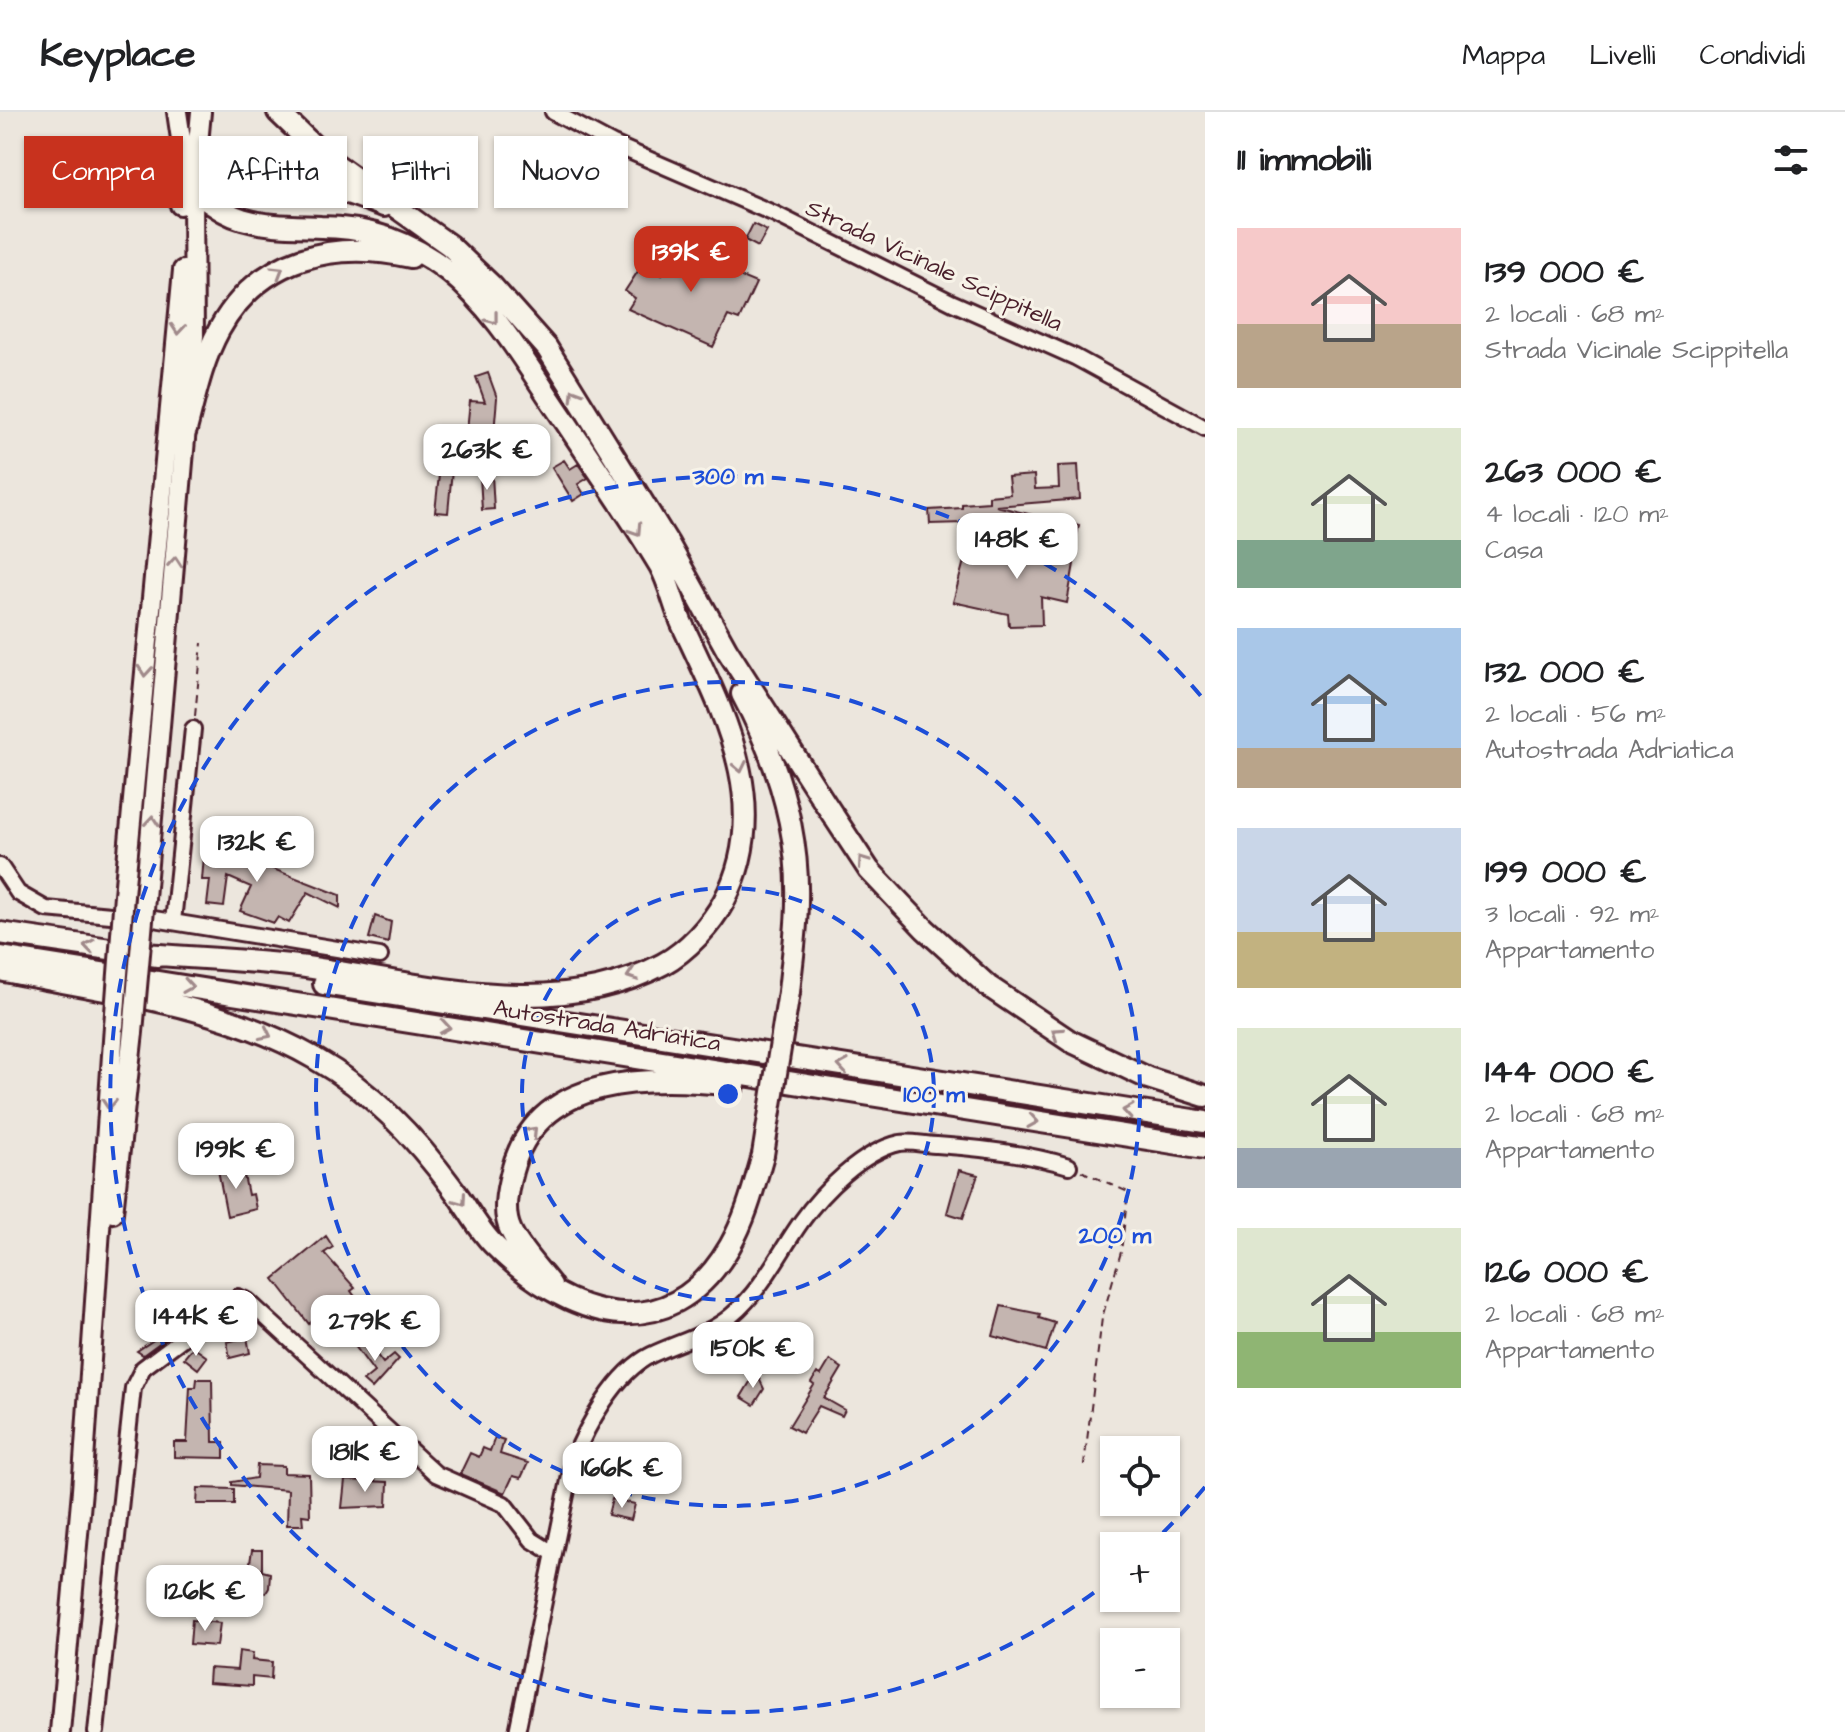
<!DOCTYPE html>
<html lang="it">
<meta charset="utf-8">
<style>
:root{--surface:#fff;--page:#f2f2f2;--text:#202124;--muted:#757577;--line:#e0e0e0;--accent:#c8321e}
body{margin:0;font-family:"Architects Daughter",sans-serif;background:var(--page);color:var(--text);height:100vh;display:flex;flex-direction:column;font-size:30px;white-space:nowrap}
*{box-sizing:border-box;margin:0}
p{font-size:26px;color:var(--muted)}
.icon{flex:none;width:44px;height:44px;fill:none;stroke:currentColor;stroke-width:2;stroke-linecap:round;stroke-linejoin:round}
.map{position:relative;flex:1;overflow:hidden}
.sheet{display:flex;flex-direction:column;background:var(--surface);width:640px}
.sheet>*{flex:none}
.hud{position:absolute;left:24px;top:24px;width:760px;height:72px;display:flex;gap:16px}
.buttons{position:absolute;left:1100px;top:1324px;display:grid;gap:16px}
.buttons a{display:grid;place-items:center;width:80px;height:80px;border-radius:0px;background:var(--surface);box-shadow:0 2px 6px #0004;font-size:40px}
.price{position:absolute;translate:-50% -68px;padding:0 18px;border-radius:16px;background:#fff;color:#222;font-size:26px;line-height:52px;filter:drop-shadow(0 2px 4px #0008)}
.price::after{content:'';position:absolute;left:50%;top:48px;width:24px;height:18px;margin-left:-12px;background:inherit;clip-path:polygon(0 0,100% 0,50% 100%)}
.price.on{background:var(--accent);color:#fff}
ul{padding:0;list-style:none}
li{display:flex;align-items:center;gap:24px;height:200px;padding:0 32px}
li span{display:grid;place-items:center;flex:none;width:224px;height:160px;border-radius:0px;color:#555}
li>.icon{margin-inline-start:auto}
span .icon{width:96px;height:96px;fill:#fffc;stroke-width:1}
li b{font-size:34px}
h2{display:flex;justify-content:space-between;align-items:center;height:96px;padding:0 32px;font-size:34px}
.tag{padding:0 28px;border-radius:0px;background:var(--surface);box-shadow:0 2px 6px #0004;font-size:28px;line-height:72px}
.tag.on{background:var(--accent);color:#fff}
header{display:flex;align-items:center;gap:48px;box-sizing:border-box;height:112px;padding:0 40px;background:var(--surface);border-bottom:2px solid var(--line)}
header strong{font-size:38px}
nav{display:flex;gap:44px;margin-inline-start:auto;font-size:28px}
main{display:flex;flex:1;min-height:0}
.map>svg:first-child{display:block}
.building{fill:#c4b5b0;stroke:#4a1f2b;stroke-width:2}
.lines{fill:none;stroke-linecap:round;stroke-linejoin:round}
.minor-casing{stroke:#4a1f2b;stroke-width:20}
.major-casing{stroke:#4a1f2b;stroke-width:24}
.highway-casing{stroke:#4a1f2b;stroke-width:26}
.path{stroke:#4a1f2b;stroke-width:2;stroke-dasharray:8 6;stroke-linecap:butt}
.minor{stroke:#f7f3e8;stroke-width:14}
.major{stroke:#f7f3e8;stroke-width:18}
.highway{stroke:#f7f3e8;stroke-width:20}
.major-bridge-casing{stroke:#4a1f2b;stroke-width:24;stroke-linecap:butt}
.highway-bridge-casing{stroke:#4a1f2b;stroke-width:26;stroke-linecap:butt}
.major-bridge{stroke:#f7f3e8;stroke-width:18}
.highway-bridge{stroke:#f7f3e8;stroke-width:20}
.oneway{stroke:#a0898a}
.ring{fill:none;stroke:#1d4ed8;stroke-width:4;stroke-dasharray:14 10}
.labels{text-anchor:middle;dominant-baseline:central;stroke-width:6;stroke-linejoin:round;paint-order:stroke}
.street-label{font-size:24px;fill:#4a1f2b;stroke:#f7f3e8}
.centre{fill:#1d4ed8;stroke:#f7f3e8;stroke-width:4}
.ring-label{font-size:24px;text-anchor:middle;font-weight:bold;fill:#1d4ed8;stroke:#f7f3e8;stroke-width:6;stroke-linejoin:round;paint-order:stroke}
</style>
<header>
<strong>Keyplace</strong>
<nav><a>Mappa</a><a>Livelli</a><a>Condividi</a></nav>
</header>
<main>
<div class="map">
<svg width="1205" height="1620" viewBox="0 0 1205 1620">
<rect width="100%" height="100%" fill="#ece6dd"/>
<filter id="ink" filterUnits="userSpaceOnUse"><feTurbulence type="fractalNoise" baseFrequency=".0125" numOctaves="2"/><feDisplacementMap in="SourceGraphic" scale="16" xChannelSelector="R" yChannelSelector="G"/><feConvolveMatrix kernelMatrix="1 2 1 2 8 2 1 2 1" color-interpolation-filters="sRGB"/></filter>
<g filter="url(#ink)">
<path class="building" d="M753,112l14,7 -9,16 -13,-7z
M679,129l46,22 -3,6 34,14 -17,37 -11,-4 -15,31 -85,-38 7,-11 -10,-7 19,-29 18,13z
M488,261l9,25 -3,35 -27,-3 3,-29 15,1 -9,-25z
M442,335l12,1 -6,65 -13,-1z
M564,348l6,9 8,-5 10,14 -10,6 6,10 -11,7 -21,-34z
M1078,353l2,34 -84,7 45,11v3l-33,2 1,13 -39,4 3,-11h-9v-5l-34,1 -1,-14 33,-2v-4l27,-2v-6l21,-2 -2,-17 26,-2 1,14 24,-1 -1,-22z
M492,363l2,34 -12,1 -2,-34z
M1066,410l13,3 -8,38 3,1 -7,39 -26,-6 1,28 -33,1 -1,-12 -55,-12 15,-56 52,15 2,-8 36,7z
M219,724l20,10 -4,8 24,12 5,-11 11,5 -2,9 67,26v13l-32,-16 -19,31 -11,-6 -4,6 -34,-12 11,-24 -23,-10 -4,30 -17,-2 3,-25h-8l3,-36 10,1z
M375,804l16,6 -3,21 -19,-5z
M242,1053l6,30 5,-1 3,15 -29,7 -9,-46z
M959,1058l19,5 -15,43 -16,-5z
M326,1124l7,11 -9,6 31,35 -4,3 5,7 -35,26 -4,-7 -8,7 -35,-45z
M169,1193l15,20 -41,30 -6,-4 24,-16 -8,-11 6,-5 -3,-5z
M1001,1194l39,8 -1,4 16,5 -9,28 -53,-15z
M247,1225l3,16 -20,5 -3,-16z
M365,1227l18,24 11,-9 5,5 -27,30 -9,-8 11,-9 -19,-26z
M193,1235l14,10 -9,12 -14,-11z
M830,1248l12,8 -18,30 21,12 -3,6 -23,-10 -17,27 -13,-7 25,-41 -3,-2 6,-10 4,2z
M756,1260l8,17 -10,16 -13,-8z
M197,1267h15l1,63h11v16l-50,-1v-15h13l3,-55h6z
M495,1325l9,3 -4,14 28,9 -7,15 -8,-2 -8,17 -45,-19 10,-21 9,4 4,-9 7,3z
M257,1353l27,1v7l25,1 1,42 -8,-1 1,10h-16l1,-35 -56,-5v-3l24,-4z
M345,1368l43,2 -1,24 -45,2z
M198,1376l36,1v15h-37z
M612,1387l23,5 -4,16 -23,-5z
M252,1438h10v21l8,2 -1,15 -3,5 -12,-1 -1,9 -14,-1 1,-9 -16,-1 2,-23 23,2z
M192,1508l28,3 -3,23 -27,-2z
M239,1539l14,2 -1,7 20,2 -1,17 -19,-2v9l-44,-3 1,-15 28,2z"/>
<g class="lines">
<g class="minor-casing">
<path id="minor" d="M553,0l60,32 162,70 178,89 122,54 130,71
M0,754l18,27 28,16 108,10 226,37
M173,810l20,-193
M96,1620l37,-344 10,-20 95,-71 10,4 188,173 68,30 28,36 21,13
M517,1620l56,-271c13,-34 43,-89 78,-106 27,-13 58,-20 81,-40 30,-25 47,-62 69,-93 21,-30 62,-71 99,-79 11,-2 26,2 37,2 45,3 89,8 132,21"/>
</g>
<g class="major-casing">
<path id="major" d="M177,0l4,27 -1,66
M124,783l59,-625
M145,786l49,-562 -1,-140 8,-84
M113,1101l20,-181
M60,1620l22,-242 32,-464"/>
</g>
<g class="highway-casing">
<path id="highway" d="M278,0l46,44 125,89 42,40 56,63 121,195 59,107 98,153 44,67 56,59 63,57 82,55 78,37 57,18
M193,80c21,-5 38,-14 59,-17 38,-5 96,18 132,31
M186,318c9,-34 16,-69 33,-100 41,-74 115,-90 192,-73
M742,582c33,62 57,134 55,206 0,30 -5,61 -8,92
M0,821l158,23
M145,842c51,4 102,6 153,12 117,15 254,58 365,-2 24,-13 48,-39 61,-63 50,-95 0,-187 -41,-275 -9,-19 -13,-42 -23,-60 -29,-49 -62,-95 -93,-142 -36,-51 -69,-113 -119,-153 -37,-29 -79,-44 -127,-44 -27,-1 -52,0 -79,-8 -19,-5 -32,-18 -49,-27
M0,845l1205,191
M0,858c106,22 219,33 314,88 58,33 101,79 140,132 13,17 24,39 39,54 72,73 175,109 237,2 16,-28 24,-60 33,-91
M324,872l881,138
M551,1173c-13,-17 -31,-35 -40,-54 -9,-18 -4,-41 1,-60 26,-99 140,-95 222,-86"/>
</g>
<path class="path" d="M195,604l7,-73
M1081,1059l47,21 -7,60 -19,66 -18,147"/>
<use href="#minor" class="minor"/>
<use href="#major" class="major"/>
<use href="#highway" class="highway"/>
<g class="major-bridge-casing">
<path id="major-bridge" d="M114,914l10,-131
M133,920l12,-134"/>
</g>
<g class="highway-bridge-casing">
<path id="highway-bridge" d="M763,1043l26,-163"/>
</g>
<use href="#major-bridge" class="major-bridge"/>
<use href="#highway-bridge" class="highway-bridge"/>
</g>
<defs><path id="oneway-chevron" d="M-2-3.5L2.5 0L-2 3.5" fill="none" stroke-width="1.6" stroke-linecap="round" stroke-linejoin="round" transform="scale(2)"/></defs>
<g class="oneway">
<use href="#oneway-chevron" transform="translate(278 159) rotate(-31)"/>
<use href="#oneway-chevron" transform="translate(493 207) rotate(52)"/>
<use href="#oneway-chevron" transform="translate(178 217) rotate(95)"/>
<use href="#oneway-chevron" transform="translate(575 282) rotate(-122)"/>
<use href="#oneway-chevron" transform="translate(636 418) rotate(57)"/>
<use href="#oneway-chevron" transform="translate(175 450) rotate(-85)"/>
<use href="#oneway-chevron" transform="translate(145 559) rotate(95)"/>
<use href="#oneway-chevron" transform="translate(740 655) rotate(78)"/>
<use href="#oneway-chevron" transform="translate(152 709) rotate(-85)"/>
<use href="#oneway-chevron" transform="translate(863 749) rotate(-125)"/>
<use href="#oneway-chevron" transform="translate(89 834) rotate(-172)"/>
<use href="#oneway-chevron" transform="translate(632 863) rotate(161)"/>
<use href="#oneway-chevron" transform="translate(188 874) rotate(9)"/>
<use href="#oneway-chevron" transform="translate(445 915) rotate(9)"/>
<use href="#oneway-chevron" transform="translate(1057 921) rotate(-146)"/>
<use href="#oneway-chevron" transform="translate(266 922) rotate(26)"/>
<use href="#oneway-chevron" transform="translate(843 954) rotate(-171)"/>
<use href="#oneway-chevron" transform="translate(109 992) rotate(94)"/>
<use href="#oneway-chevron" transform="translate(1128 999) rotate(-171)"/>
<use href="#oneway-chevron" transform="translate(1033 1009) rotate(9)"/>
<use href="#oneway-chevron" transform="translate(532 1020) rotate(-47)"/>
<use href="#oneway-chevron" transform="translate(461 1088) rotate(55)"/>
</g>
</g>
<g class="ring">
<circle cx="728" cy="982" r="206"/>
<circle cx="728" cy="982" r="412"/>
<path d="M1205 1375A618 618 0 0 1 1149 1434M1113 1466A618 618 0 1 1 1205 589"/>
</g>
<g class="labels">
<g class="street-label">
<text transform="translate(934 154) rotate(25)">Strada Vicinale Scippitella</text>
<text transform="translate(607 914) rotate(9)">Autostrada Adriatica</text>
</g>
</g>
<circle cx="728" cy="982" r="12" class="centre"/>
<g class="ring-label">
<text x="728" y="372">300 m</text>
<text x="934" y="990">100 m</text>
<text x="1115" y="1131">200 m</text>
</g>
</svg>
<div class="buttons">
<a><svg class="icon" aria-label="locate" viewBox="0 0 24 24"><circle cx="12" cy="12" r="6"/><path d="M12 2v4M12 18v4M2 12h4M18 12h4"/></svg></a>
<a>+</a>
<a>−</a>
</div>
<b class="price on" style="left:691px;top:182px">139K €</b>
<b class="price" style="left:487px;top:380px">263K €</b>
<b class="price" style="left:1017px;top:469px">148K €</b>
<b class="price" style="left:257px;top:772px">132K €</b>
<b class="price" style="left:236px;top:1079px">199K €</b>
<b class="price" style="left:196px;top:1246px">144K €</b>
<b class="price" style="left:375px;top:1251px">279K €</b>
<b class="price" style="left:753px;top:1278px">150K €</b>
<b class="price" style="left:365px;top:1382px">181K €</b>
<b class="price" style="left:622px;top:1398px">166K €</b>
<b class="price" style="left:205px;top:1521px">126K €</b>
<div class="hud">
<a class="tag on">Compra</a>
<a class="tag">Affitta</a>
<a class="tag">Filtri</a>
<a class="tag">Nuovo</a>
</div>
</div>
<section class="sheet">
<h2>11 immobili<svg class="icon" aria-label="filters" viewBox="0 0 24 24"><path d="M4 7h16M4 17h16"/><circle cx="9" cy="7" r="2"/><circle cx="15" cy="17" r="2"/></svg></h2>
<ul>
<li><span style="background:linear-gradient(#f6c9c9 60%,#b9a48a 0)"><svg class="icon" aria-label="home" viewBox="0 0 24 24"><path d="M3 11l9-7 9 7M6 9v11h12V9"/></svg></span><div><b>139 000 €</b><p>2 locali · 68 m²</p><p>Strada Vicinale Scippitella</p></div></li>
<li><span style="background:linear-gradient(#dfe7d0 70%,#7fa58c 0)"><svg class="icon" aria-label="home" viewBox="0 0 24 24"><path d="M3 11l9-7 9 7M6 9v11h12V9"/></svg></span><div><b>263 000 €</b><p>4 locali · 120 m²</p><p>Casa</p></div></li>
<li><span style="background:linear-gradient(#a9c7e8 75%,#b9a48a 0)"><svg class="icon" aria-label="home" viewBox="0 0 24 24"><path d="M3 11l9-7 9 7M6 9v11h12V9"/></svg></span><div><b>132 000 €</b><p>2 locali · 56 m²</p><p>Autostrada Adriatica</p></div></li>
<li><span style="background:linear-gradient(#c9d6e8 65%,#c2b280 0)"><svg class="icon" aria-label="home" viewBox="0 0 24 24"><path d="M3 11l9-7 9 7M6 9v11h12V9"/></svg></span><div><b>199 000 €</b><p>3 locali · 92 m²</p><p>Appartamento</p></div></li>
<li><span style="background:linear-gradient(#dfe7d0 75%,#9aa5b1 0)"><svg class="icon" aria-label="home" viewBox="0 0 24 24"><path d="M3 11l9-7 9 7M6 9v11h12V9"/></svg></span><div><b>144 000 €</b><p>2 locali · 68 m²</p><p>Appartamento</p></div></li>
<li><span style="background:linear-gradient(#dfe7d0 65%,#8fb573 0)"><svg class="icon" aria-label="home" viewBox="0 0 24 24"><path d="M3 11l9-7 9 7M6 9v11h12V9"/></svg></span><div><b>126 000 €</b><p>2 locali · 68 m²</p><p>Appartamento</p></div></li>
</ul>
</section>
</main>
